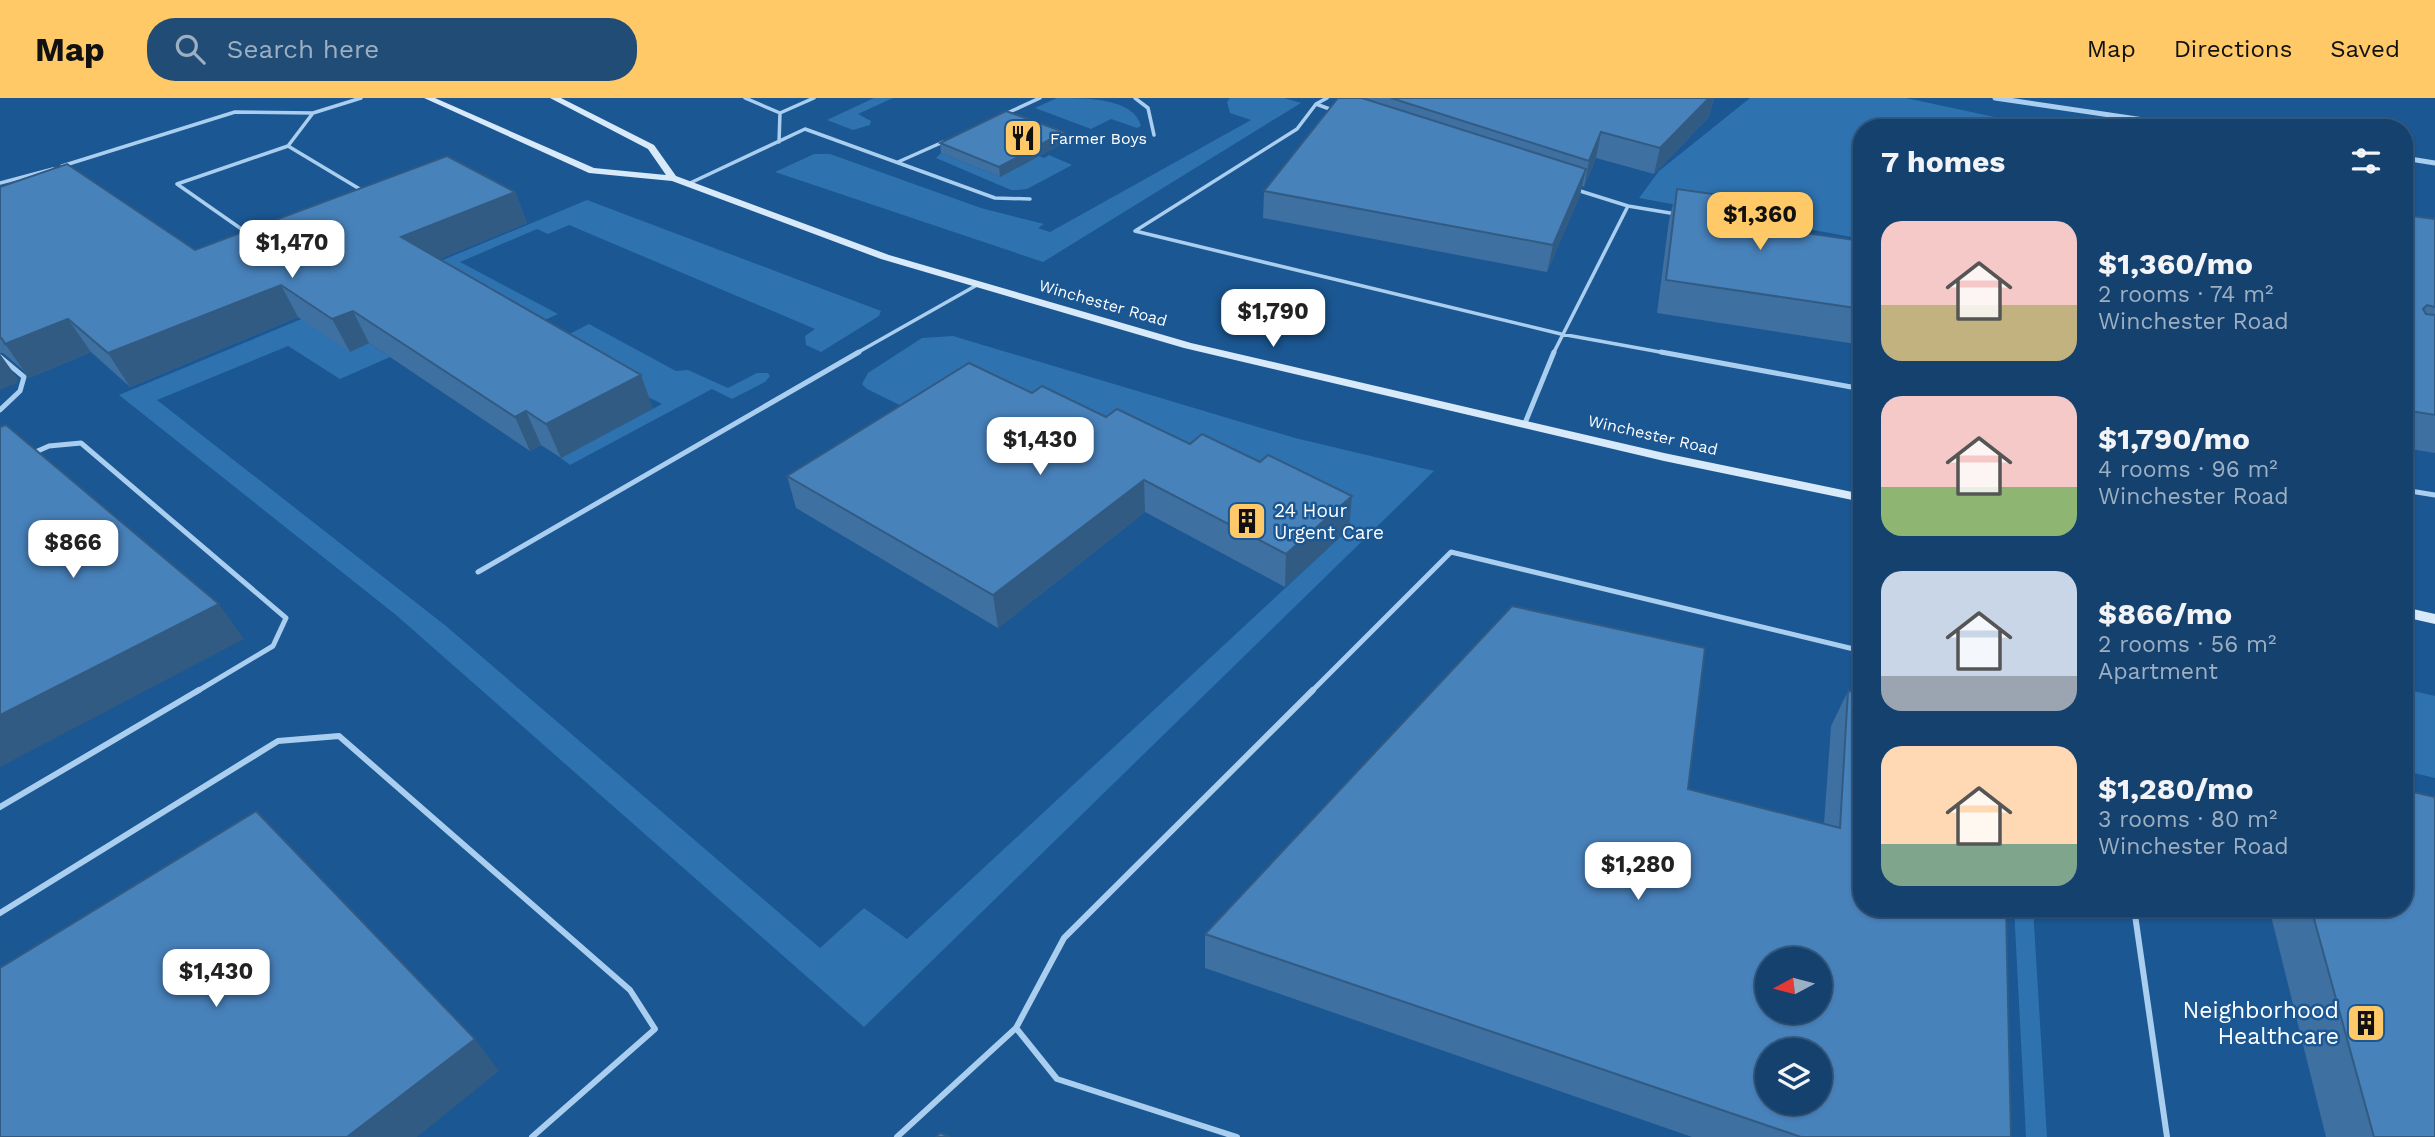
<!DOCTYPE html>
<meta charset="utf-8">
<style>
:root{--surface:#14416e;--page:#214c76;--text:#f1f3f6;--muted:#9dafc2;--line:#335a81;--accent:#ffc968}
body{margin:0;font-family:"Work Sans",sans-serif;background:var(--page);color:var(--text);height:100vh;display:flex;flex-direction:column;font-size:26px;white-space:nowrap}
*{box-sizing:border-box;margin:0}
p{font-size:23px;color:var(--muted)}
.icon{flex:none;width:38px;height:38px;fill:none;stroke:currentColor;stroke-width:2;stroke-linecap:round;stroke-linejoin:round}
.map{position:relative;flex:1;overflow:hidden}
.drawer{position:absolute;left:1853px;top:21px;width:560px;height:798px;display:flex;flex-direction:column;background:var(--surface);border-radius:28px;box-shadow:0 2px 5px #0004,0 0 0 2px var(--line)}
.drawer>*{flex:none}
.needle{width:46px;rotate:263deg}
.controls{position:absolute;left:1755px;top:849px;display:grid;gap:14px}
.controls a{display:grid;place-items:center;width:77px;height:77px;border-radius:50%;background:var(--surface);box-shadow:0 2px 5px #0004,0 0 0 2px var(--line);font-size:35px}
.price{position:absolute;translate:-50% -60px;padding:0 16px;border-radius:14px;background:#fff;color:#222;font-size:23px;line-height:46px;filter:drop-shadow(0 2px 4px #0008)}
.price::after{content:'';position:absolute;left:50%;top:42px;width:21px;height:16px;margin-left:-10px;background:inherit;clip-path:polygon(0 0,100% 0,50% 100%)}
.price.on{background:var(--accent);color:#111}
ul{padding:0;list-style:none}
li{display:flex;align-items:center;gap:21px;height:175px;padding:0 28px}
li span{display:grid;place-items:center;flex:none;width:196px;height:140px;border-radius:21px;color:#555}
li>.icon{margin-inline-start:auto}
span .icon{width:84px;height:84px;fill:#fffc;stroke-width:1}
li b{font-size:30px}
h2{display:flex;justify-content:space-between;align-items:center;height:84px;padding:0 28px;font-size:30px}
header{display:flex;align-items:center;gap:42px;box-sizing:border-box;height:98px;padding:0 35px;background:var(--accent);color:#111}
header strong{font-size:33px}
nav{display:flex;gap:38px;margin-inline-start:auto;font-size:24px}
.search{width:490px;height:63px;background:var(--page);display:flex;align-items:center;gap:18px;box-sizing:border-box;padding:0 24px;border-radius:28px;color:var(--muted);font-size:26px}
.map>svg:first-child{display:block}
.green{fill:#2e72b0}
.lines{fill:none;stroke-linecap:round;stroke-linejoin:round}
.lane-far2{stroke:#aaceef;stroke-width:3.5}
.lane-far1{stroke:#aaceef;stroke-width:5}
.lane{stroke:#aaceef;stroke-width:6}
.street{stroke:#aaceef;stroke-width:5}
.secondary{fill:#d8e9fa;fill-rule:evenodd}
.wall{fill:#3e70a1}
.shaded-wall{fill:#325b83}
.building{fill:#4882bb;stroke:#325b83;stroke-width:2;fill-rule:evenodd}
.labels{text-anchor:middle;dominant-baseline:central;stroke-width:5;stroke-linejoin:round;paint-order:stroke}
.far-poi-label{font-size:16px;fill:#fff;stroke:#1b5792;text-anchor:start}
.far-street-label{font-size:16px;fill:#fff;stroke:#1b5792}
.poi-label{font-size:19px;fill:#fff;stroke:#1b5792;text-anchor:start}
.near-poi-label{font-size:23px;fill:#fff;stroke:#1b5792;text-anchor:end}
</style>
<header>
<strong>Map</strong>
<div class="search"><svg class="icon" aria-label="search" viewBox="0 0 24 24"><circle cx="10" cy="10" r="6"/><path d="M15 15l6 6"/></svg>Search here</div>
<nav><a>Map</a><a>Directions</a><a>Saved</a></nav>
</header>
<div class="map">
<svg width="2435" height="1039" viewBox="0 0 2435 1039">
<rect width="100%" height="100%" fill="#1b5792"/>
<path class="green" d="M874,0h19l-35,16 13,7 -1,4 -17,5 -26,-10z
M1057,0c29,0 77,0 84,28l-4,2 -26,-9 -20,10 -56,-21z
M1230,0h54l17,5 -258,159 -268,-90 39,-18h16l151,54 63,16 -6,4 12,4 201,-112 -21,-7 -3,-11z
M1750,0h156l140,30h-184v111l-223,-41 20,-27z
M941,55l59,24 39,-21 5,2 5,-3 23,10 -45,24 -9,1h-7l-75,-32z
M587,102l294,111 -2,5 -58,36 -15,-7 -1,-9 10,-7 -246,-104 -21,9 -11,-5 -77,33 98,52 -37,17 -69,-41 -103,62 20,-9 21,14 -50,22 -52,-33 -131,54 289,226 374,322 44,-40 43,31 442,-410 -82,-41 -345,-72 -55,-27 -5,-5 6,-11 54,-35 31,-2 342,102 139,33 -570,556 -468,-412 -277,-220z
M589,226l87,47 12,-1 40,18 29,-15h11l2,3 -5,6 -33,17 -20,-10 -142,76 -9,-7 101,-54 -116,-58z
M2405,591l30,7v82l-30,-7z
M2014,810h19l14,229h-21z"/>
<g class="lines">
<path class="lane-far2" d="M745,0l35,15 34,-15
M1135,0l13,10 6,27
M1327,0l-11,6 19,7
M1316,6l-19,25 -162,102 426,103 110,20
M1005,16l35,-16
M779,44l1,-29
M288,48l75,45
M898,64l45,-20
M62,68l173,-54 78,1
M0,85l53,-14
M688,86l117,-55 190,69 35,1
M1577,92l51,16 48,8
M250,137l-73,-51 111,-38 25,-33 48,-15
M855,256l122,-69
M1553,256l75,-148"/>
<path class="lane-far1" d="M1661,254l201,37
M0,259l24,20 -4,14 -20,19
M1525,325l29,-71
M31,356l18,-8 32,-3 205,175 -13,28 -77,46
M2404,392l31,5
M478,474l381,-220
M1311,594l140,-140 411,99"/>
<path class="lane" d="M0,709l199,-117
M2134,810l33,229
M0,815l278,-172 61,-5 291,254 25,39 -123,108
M897,1039l119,-109
M1237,1039l-180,-58 -41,-51 48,-90 249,-248"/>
<path class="street" d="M1995,0l203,30
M2404,60l31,5"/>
<path class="secondary" d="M424,0h11l159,70 72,7 -18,-26 -98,-51h11l93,47 22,31 213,79 302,88 473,110 198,41v8l-198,-41 -480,-113 -303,-89 -209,-78 -83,-8z
M2404,509l31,7v10l-31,-7z"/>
</g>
<path class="wall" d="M1338,0h376l-5,19 -55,57 -58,-16 -12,29 -2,-1 -2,9 -33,77 -284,-54 1,-27z
M1064,34l1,10 -65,35 -59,-24 -1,-10z
M0,89l195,63 320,-58 12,31 -88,36 214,149 -92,50 -20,-13 -11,6 -161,-108 -19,9 -52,-35 -168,70 -39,-35 -62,26 -6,-8 -20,-17h-3z
M1677,91l113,42 72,10v104l-205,-32 12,-93z
M2404,117l31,4v234l-31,-5z
M1032,295l74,24 243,112 -64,58 -140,-75 -147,116 -202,-120 -9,-32z
M1848,593l163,446h-319l-487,-169v-34l483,-145 136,35 7,-98z
M2269,810h135l31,229h-109z"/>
<path class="shaded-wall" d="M1709,0h5l-5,19 -55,57 6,-26z
M1064,34l1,10 -65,35 -1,-10z
M1601,34l-5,26 -12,29 5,-26z
M1586,71l-6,26 -33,77 6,-27z
M515,94l12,31 -111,46 -15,-32z
M281,187l17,32 -168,70 -22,-34z
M353,213l16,32 -19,9 -18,-33z
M68,221l23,33 -62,26 -24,-34z
M0,256l18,25 -1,4 -17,7z
M641,277l12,33 -92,50 -15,-34z
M526,313l15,34 -11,6 -15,-34z
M1144,382l1,32 -147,116 -5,-33z
M1352,398l-3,33 -64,58 1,-33z
M219,506l25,35 -244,128v-52z
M475,941l24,32 -82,66h-70z"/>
<path class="building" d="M1338,0h24l224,71 -33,76 -289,-54z
M1391,0h318l-49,50 -59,-16 -12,29z
M1006,13l58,21 -65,35 -59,-24z
M447,58l68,36 -114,45 240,138 -95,49 -20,-13 -11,6 -162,-106 -21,8 -51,-34 -173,68 -40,-34 -63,25 -2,-4 -3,-3v-150l67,-23 128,86z
M1677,91l113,16v26l72,10v68l-196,-29z
M2404,117l31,4v88l-8,-2 -4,4 3,5 9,1v100l-31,-5z
M969,265l63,30 10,-7 64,31 11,-8 73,35 12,-10 58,28 8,-7 84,41 -66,58 -142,-74 -151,115 -206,-119z
M6,327l213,179 -219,111v-288z
M1512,508l193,42 -17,141 152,39 8,-137 14,2v215h144l5,229h-210l-596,-203zM1768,861h52v53h-52zM1768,952h52v52h-52z
M2404,692l31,7v340h-61l-63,-229h93z
M256,713l219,228 -128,98h-347v-169z
M940,1035l10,4h-14z"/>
<defs>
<g id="restaurant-square" transform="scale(2.0125)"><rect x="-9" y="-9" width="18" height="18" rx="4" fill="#ffc968" stroke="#1b5792"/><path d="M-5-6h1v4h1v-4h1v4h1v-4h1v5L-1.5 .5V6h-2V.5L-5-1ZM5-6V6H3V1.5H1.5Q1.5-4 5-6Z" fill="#111"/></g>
<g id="building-square" transform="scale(2.0125)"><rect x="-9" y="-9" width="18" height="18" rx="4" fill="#ffc968" stroke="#1b5792"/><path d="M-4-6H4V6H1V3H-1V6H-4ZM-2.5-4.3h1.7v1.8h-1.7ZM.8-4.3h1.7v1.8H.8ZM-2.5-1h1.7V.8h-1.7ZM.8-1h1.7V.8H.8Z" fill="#111"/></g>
</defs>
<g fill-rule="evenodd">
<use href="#restaurant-square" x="1023" y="40"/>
<use href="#building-square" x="1247" y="423"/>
<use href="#building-square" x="2366" y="925"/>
</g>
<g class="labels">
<g class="far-poi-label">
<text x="1050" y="40">Farmer Boys</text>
</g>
<g class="far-street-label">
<text transform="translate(1103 205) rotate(16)">Winchester Road</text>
<text transform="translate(1653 337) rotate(13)">Winchester Road</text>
</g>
<g class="poi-label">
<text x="1274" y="412">24 Hour<tspan x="1274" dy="22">Urgent Care</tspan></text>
</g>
<g class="near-poi-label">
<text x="2339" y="912">Neighborhood<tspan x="2339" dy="26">Healthcare</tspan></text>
</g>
</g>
</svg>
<div class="controls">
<a><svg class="needle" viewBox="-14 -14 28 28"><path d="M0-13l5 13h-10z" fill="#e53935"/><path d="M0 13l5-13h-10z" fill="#9dafc2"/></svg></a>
<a><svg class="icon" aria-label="layers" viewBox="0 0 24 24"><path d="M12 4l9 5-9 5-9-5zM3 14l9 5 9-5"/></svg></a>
</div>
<b class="price on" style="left:1760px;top:154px">$1,360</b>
<b class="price" style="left:292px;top:182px">$1,470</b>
<b class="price" style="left:1273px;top:251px">$1,790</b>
<b class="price" style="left:1040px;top:379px">$1,430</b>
<b class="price" style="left:73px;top:482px">$866</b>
<b class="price" style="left:1638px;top:804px">$1,280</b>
<b class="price" style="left:216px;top:911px">$1,430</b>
<section class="drawer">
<h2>7 homes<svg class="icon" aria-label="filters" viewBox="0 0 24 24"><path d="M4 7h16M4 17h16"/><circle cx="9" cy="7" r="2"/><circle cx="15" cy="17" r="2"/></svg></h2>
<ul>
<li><span style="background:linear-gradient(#f6c9c9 60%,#c2b280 0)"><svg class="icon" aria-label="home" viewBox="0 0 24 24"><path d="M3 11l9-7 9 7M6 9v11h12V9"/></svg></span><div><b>$1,360/mo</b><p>2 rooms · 74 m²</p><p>Winchester Road</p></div></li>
<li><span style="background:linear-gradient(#f6c9c9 65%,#8fb573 0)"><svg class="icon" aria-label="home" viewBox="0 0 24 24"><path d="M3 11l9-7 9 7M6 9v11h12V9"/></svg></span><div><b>$1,790/mo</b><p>4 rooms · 96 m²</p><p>Winchester Road</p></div></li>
<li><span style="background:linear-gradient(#c9d6e8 75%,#9aa5b1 0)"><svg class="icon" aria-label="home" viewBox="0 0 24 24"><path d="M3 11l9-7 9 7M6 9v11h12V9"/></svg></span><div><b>$866/mo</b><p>2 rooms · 56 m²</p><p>Apartment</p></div></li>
<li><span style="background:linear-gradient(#ffd9b3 70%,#7fa58c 0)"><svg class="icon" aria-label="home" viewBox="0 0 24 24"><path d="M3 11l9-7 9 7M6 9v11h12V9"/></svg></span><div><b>$1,280/mo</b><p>3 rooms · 80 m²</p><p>Winchester Road</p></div></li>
</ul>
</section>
</div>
